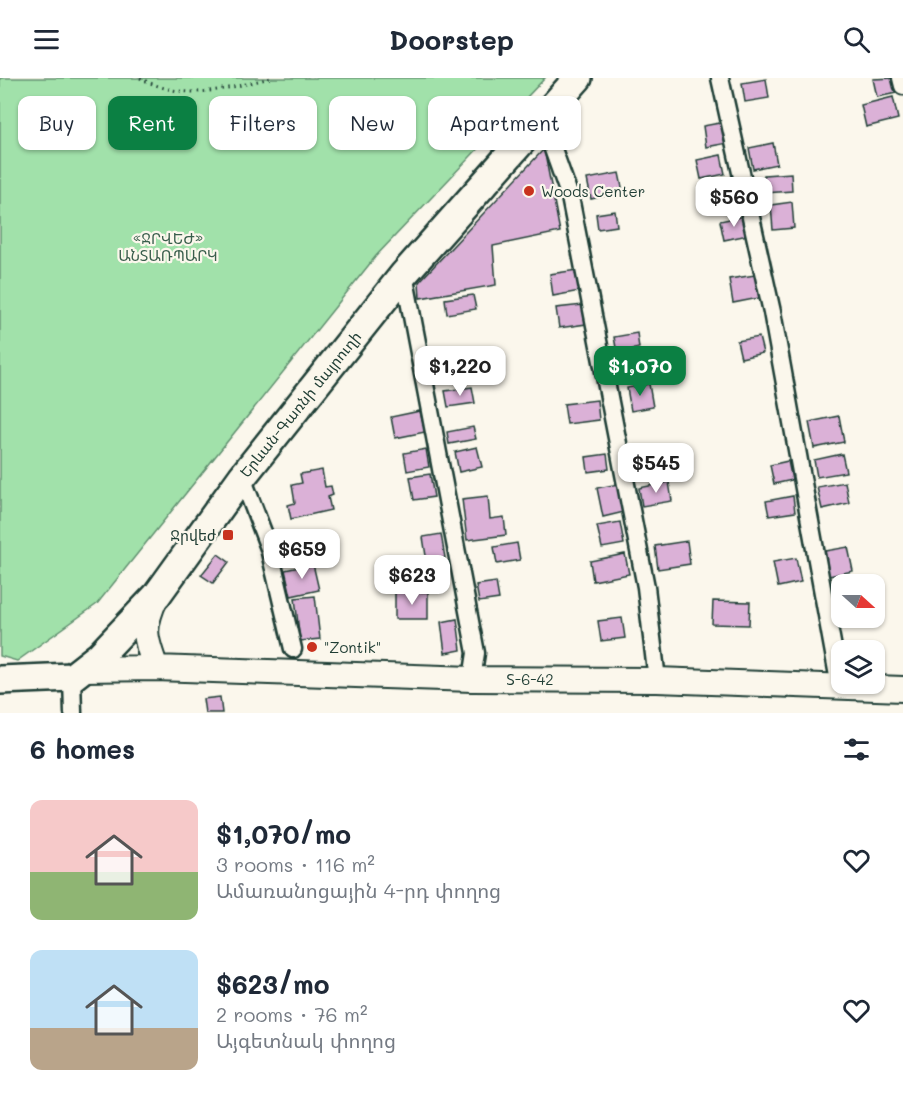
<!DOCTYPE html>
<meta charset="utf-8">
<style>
:root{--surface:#fff;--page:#f2f2f3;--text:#1f2937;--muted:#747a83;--accent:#0b8043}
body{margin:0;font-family:Mali,"Noto Sans Armenian",sans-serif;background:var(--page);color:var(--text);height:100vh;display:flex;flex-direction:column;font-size:22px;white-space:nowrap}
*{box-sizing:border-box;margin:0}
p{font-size:20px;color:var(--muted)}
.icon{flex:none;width:33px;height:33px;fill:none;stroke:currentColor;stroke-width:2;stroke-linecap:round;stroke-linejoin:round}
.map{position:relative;height:635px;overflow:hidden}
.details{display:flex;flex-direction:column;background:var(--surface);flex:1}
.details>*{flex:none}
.banner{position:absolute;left:18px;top:18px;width:600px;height:54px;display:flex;gap:12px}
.needle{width:39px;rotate:111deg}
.tools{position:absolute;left:831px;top:496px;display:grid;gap:12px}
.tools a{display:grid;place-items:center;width:54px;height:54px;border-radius:12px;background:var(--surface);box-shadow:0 2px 4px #0004;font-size:30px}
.price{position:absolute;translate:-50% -51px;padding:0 14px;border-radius:12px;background:#fff;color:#222;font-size:20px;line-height:39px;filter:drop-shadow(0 2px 3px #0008)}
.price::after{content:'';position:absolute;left:50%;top:36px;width:18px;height:14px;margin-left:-9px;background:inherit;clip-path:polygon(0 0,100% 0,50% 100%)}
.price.on{background:var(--accent);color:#fff}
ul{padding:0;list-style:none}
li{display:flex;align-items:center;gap:18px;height:150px;padding:0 30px}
li span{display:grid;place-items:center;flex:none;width:168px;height:120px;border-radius:12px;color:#555}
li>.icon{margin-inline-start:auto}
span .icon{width:72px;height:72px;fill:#fffc;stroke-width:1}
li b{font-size:26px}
h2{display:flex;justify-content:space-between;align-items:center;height:72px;padding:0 30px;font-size:26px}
.tag{padding:0 21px;border-radius:12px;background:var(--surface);box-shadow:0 2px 4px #0004;font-size:21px;line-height:54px}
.tag.on{background:var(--accent);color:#fff}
header{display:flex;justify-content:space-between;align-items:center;height:78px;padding:0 30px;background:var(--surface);font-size:27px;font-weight:800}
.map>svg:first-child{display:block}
.green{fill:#a1e1aa;stroke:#608f6f;stroke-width:1.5}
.building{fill:#dbb1d7;stroke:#1f3d34;stroke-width:1.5}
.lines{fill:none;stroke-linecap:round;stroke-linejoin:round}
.minor-casing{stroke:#1f3d34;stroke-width:21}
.secondary-casing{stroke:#1f3d34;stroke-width:28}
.primary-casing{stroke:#1f3d34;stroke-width:32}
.path{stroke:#1f3d34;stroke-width:3;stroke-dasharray:1.5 4.5;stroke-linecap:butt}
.minor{stroke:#fbf7ec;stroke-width:16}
.secondary{stroke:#fbf7ec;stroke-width:24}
.primary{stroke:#fbf7ec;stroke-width:27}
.poi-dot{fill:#c8321e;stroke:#fbf7ec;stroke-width:2}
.labels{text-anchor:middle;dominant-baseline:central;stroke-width:4.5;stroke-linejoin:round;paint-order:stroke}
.poi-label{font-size:15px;fill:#1f3d34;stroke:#fbf7ec;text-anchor:start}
.park-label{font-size:15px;fill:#395e4c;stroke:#fbf7ec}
.street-label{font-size:15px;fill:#1f3d34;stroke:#fbf7ec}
</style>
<header><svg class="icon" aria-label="menu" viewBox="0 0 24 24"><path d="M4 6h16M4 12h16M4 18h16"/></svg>Doorstep<svg class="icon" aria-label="search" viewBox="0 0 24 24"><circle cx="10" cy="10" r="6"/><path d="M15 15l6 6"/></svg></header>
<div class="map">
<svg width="903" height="635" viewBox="0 0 903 635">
<rect width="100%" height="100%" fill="#fbf7ec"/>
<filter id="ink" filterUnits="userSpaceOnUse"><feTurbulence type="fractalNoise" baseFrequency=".0167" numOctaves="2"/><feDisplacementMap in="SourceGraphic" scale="12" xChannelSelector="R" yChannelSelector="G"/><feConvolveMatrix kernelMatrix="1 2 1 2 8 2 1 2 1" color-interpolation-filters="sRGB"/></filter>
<g filter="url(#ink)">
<path class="green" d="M0,0h545l-169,178 -279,348 -80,57 -17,-5z"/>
<path class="building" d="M895,0l2,15 -20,4 -4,-18z
M766,1l3,19 -24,4 -3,-19z
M893,19l5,22 -32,8 -5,-22z
M725,44l3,21 -22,4 -3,-21z
M773,65l4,21 -24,5 -4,-21z
M544,71l16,83 -67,14 3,39 -76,13 -1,-16z
M721,77l4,19 -24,5 -4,-19z
M619,95l4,19 -32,7 -4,-20z
M791,95l1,18 -27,2 -1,-18z
M732,109l4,20 -24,5 -4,-20z
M792,124l2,26 -21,2 -2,-25z
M615,133l2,15 -19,3 -2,-15z
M744,138l4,19 -24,5 -4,-19z
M577,192l3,21 -27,5 -3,-22z
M755,197l4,23 -26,5 -4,-24z
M473,217l3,14 -29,5 -2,-15z
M583,227l3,19 -27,4 -3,-20z
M637,255l2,15 -22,5 -3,-16z
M759,259l4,16 -22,5 -4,-17z
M649,306l4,23 -22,4 -4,-23z
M472,309l3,16 -27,4 -3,-16z
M597,322l2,20 -32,4 -3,-20z
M420,333l5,21 -30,6 -4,-21z
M839,338l5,26 -30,6 -5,-26z
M473,349l3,12 -27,5 -2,-12z
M477,369l5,20 -23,5 -4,-20z
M426,371l3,18 -22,4 -3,-18z
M607,376l2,15 -21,3 -2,-15z
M842,376l4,18 -29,5 -3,-17z
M788,383l4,19 -18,4 -4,-19z
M322,392l3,17 6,-1 2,9 -5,2 3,13 -40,9 -3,-14 7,-2 -3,-18 10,-2 -2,-9z
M430,396l4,23 -20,3 -4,-23z
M669,404l3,19 -30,5 -3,-18z
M845,404l4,21 -27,6 -5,-22z
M618,406l6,28 -21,5 -6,-29z
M488,418l2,23 14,-2 2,18 -39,5 -5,-41z
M793,418l2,16 -26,4 -3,-15z
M620,444l4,22 -22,4 -5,-22z
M441,456l4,24 -18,4 -4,-25z
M687,463l3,23 -32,5 -3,-23z
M517,465l3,17 -23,4 -3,-17z
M848,469l5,24 -24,5 -4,-25z
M218,476l11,8 -16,21 -12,-8z
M625,476l4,20 -36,7 -3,-20z
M796,480l5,24 -23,5 -5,-25z
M313,486l6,26 -28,6 -6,-26z
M855,500l2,7h-15v21l-5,1 -5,-24z
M496,504l3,17 -20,3 -3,-17z
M395,514h33v27h-33z
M315,518l5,43 -20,2 -5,-43z
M713,523l37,1 -1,23 -37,-1z
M622,540l3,20 -24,3 -3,-20z
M457,541l4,31 -16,3 -4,-31z
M220,619l2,16h-17l-2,-14z"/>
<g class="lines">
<g class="minor-casing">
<path id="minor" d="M720,0l52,234 68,375
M901,0l2,8
M542,40l28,79 76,390 11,93
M404,196l72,379 -4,26
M242,399l27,71 24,101
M72,599l1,36"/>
</g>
<g class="secondary-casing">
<path id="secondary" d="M156,519c-14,31 -12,39 0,71
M83,591l73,-1 316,11 185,1 246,9"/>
</g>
<g class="primary-casing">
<path id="primary" d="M0,602l72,-3 27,-21 58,-61 85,-118 162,-203 174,-196"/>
</g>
<path class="path" d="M140,0c47,25 82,11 131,0"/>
<use href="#minor" class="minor"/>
<use href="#secondary" class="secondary"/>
<use href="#primary" class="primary"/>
</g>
</g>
<g class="poi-dot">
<circle cx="529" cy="113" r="6"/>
<rect x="222" y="451" width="12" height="12" rx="3"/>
<circle cx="312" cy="569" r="6"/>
</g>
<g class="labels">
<g class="poi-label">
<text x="541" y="113">Woods Center</text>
<text x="216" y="457" text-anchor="end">Ջրվեժ</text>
<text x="324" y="569">"Zontik"</text>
</g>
<g class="park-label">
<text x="168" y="160">«ՋՐՎԵԺ»<tspan x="168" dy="17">ԱՆՏԱՌՊԱՐԿ</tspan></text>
</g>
<g class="street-label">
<text transform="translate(300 326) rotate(-51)">Երևան-Գառնի մայրուղի</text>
<text x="530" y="601">Տ-6-42</text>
</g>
</g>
</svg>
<div class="tools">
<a><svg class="needle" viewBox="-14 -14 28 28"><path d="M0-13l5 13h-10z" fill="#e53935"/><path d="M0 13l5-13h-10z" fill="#747a83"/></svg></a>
<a><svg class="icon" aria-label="layers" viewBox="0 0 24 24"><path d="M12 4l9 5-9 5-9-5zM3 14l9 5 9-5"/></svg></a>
</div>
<b class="price" style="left:734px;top:150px">$560</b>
<b class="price" style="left:460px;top:319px">$1,220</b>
<b class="price on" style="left:640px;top:319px">$1,070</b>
<b class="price" style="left:656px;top:416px">$545</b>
<b class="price" style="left:302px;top:502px">$659</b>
<b class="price" style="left:412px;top:528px">$623</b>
<div class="banner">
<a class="tag">Buy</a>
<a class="tag on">Rent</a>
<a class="tag">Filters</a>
<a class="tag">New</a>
<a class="tag">Apartment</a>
</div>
</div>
<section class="details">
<h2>6 homes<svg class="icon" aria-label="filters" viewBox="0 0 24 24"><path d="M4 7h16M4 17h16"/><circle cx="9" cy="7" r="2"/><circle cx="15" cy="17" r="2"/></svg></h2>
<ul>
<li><span style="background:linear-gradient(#f6c9c9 60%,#8fb573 0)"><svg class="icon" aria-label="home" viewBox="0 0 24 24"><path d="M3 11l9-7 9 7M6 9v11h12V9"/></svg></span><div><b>$1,070/mo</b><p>3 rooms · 116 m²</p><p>Ամառանոցային 4-րդ փողոց</p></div><svg class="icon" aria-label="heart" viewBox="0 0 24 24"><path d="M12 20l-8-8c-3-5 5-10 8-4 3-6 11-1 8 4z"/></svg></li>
<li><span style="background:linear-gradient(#bfe0f5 65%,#b9a48a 0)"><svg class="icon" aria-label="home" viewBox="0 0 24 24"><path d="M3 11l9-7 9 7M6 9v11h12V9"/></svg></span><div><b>$623/mo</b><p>2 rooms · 76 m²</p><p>Այգետնակ փողոց</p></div><svg class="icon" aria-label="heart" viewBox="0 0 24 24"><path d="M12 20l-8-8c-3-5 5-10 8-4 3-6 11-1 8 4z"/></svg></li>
</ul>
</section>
